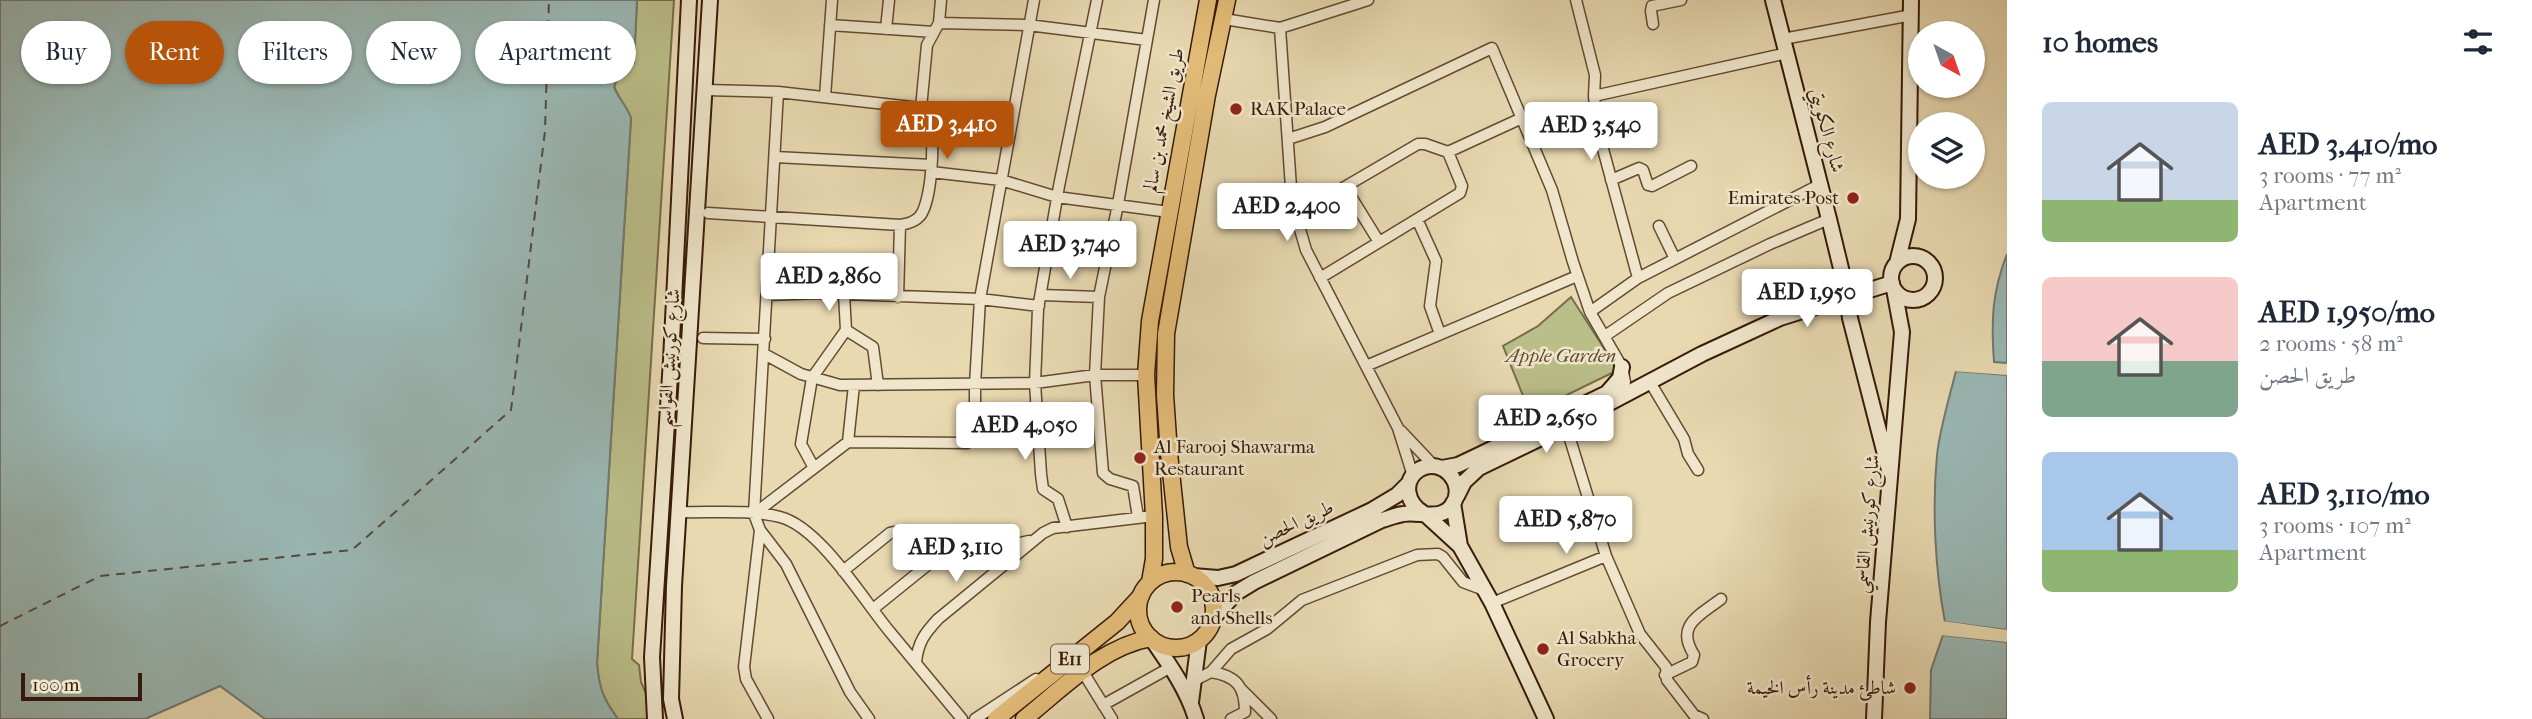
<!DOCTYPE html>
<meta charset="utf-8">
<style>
:root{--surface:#fff;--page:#f2f2f3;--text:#1f2937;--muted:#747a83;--accent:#b45309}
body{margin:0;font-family:"IM FELL French Canon",Amiri,serif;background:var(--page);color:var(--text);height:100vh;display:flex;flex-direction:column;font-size:26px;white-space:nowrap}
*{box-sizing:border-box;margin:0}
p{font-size:23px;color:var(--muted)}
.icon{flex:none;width:38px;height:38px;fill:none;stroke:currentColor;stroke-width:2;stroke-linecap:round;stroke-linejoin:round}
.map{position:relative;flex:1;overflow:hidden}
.details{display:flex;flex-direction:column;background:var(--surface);width:525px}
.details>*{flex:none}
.top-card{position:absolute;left:21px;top:21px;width:665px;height:63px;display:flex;gap:14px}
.needle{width:46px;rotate:140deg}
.tools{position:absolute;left:1908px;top:21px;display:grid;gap:14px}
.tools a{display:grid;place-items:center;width:77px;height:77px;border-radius:50%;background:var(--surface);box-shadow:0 2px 5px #0004;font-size:35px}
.scale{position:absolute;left:21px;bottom:18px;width:121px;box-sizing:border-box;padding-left:7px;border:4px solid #371a09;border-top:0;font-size:19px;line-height:24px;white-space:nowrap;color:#371a09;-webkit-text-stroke:5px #f0e6cc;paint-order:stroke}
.price{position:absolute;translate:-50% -60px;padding:0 16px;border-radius:7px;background:#fff;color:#222;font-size:23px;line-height:46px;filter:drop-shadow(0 2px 4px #0008)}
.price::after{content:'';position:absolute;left:50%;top:42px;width:21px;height:16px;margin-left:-10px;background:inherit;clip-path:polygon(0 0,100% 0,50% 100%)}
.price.current{background:var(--accent);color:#fff}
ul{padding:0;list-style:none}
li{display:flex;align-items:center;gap:21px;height:175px;padding:0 35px}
li span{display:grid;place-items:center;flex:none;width:196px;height:140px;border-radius:10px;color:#555}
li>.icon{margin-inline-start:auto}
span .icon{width:84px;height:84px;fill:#fffc;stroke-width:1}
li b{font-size:30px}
h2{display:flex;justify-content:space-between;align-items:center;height:84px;padding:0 35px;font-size:30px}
.tag{padding:0 24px;border-radius:32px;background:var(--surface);box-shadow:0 2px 5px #0004;font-size:24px;line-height:63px}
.tag.current{background:var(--accent);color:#fff}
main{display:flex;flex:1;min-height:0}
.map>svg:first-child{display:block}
.green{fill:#babe89;stroke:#786c49;stroke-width:2}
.water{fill:#9ab8b5;stroke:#727970;stroke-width:2}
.pier{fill:#e8d9b1}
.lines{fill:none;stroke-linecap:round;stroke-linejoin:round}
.ferry{stroke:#55493d;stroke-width:2;stroke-dasharray:9 7;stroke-linecap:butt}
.street-casing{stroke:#634a33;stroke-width:13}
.secondary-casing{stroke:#371a09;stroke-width:18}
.primary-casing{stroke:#371a09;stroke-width:19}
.street{stroke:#f0e6cc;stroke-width:10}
.secondary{stroke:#f0e6cc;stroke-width:14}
.primary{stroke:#e4bc78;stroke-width:16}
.poi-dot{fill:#8f2418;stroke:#f0e6cc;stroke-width:2.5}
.labels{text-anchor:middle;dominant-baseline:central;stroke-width:5;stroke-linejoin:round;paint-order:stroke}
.shield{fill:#f0e6cc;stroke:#6e5744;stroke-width:2}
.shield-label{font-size:18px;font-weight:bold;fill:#371a09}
.poi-label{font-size:19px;fill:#371a09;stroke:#f0e6cc;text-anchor:start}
.street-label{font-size:19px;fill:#371a09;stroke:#f0e6cc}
.park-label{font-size:19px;font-style:italic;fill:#5e4b2f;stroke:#f0e6cc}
</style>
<main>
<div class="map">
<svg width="2007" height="719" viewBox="0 0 2007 719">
<rect width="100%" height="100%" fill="#e8d9b1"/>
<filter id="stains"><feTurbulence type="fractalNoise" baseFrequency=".00286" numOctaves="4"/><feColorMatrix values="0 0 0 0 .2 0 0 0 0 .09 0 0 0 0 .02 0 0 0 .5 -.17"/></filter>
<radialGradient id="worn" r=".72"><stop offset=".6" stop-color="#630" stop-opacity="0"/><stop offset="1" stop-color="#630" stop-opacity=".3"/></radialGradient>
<path class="green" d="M637,0h37l-42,659 7,6 2,17 16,37h-39c-15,-20 -19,-31 -21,-56l34,-545 -17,-31 6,-15 14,-9z
M1571,297l47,73 -88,43 -27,-67 35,-20z"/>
<path class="water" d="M0,0h637l-3,63 -14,9 -6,15c4,12 13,18 17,31l-34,545c2,25 6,36 21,56h-353l-45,-33 -75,33h-145z
M2007,254v109l-13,-1c-3,-41 -2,-70 13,-108z
M1956,371l51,4v255l-62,-8c-10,-52 -13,-114 -8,-167 3,-27 12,-56 19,-84z
M1943,635l64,7v77h-77l1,-49z"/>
<path class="pier" d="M1956,368l51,3v4l-55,-4z
M1942,621l65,9v3l-62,-8z
M1943,632l64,7v3l-67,-7z"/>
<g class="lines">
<path class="ferry" d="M0,626l100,-50 252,-26 159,-140 34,-279 4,-131"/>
<g class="street-casing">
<path id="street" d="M1576,0l19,75 -1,21 3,31 41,151 -48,34
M1224,19l56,9 88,-28
M939,23l89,2 119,15
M1653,24l-2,-13 1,-5 29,-6
M830,25l104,7
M1280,28l12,174 14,48 92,178 15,48
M886,29l3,-29
M1783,39l129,-24
M706,90l72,2 143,16c1,2 6,7 7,9 8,17 4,84 -8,99 -5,6 -13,8 -20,9l-192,-12
M1594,96l193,-43
M825,97l7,-97
M921,108l6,-63 12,-22 2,-23
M1288,139l37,-12 167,-79 60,142 21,72 17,50 32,55 3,15 -6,16
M775,157l156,8
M931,172l70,8 56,17 112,15
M1611,180l28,-12 4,2 5,15 4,1 39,-20
M1345,187l34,55
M1295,216l123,-72h7l23,8
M1417,219l19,42 -6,45 10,28
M1659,226l16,33
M1320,278l140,-85 2,-7 -14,-34 74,-34
M1638,278l183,-94
M767,295l52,-2 161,6 59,7
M1041,295l58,2
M898,297l2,-72
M846,330l27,17 5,38
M1605,336l63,-43 102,-49 59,-25
M703,338l62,1
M764,354l37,20 39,11 195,-2 60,-8h51
M1366,366l211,-90
M1650,382l34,57 4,15 10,16
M1401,431l33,35
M848,442l6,-57
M814,468l-13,-24 11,-66 34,-48 -2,-36
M678,512c31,1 72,-3 102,5 40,10 84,84 110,115 24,29 48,58 72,87
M754,514l94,-72 119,1 8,-5v-53l5,-86 54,-299
M1138,517l-5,-31 -23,-7 -7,-6 -8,-98 4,-78 19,-93 36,-204
M1067,527l-9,-28 -15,-10 -2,-15 -6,-91 3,-74 21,-123 38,-186
M760,530l26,34 64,128 19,27
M1606,556l34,78 26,33 1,13 27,35 9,4
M843,571l47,-38c19,-6 30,17 40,30
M1492,603l114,-47 -40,-130
M873,609l57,-46 99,-22
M916,662c2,-20 9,-29 22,-43l105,-86 10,-5 101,-12
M1083,672l29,47
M1211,672c26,4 34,15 34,40l-14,7
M1665,675l27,-13 2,-7c-19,-30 5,-39 27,-56
M1193,681l18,-9 20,-23 36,-20 35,-29 115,-45 21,-1 5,3 20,25 21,8
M1241,689l30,30
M1103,705l68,-38
M768,719l-22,-40 -2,-12 16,-137 -6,-16 24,-422
M975,719l61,-40"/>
</g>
<g class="secondary-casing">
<path id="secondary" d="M1773,0l56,219 17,70 4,29 40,156
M1891 278a22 22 0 1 1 44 0a22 22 0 1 1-44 0Z
M1897,263l11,-44 3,-219
M1442,468l16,-3 19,-9 130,-63 13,-15 2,-11
M1457,496l7,-14 15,-14 87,-42 136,-72 78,-36 112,-35
M1453,503l7,43
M1425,514l35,32 32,57 54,116
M1193,576l25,2 18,-4 136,-64 25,-15 11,-11
M1213,618l23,-25 18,-11 128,-62c7,-2 14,-5 21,-6 17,-3 39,8 50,-10 13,-21 -11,-47 -33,-35 -19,12 -13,34 3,44
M1151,638c18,26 36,51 45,81
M1191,702l8,-62
M655,719l-3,-62 19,-297 18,-360
M675,719l-4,-20 3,-113 36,-586
M1874,719l4,-97 24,-290 -8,-43"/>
</g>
<g class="primary-casing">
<path id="primary" d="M1138 610a38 38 0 1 1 76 0a38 38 0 1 1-76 0Z
M1187,574l-8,-27 -10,-94 -4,-58 1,-61 41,-239 20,-95
M1150,582l4,-23v-43l-8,-141 4,-54 58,-321
M996,719l121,-97 24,-26
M1024,719c39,-31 77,-72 127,-81"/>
</g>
<use href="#street" class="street"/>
<use href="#secondary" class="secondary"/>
<use href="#primary" class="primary"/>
</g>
<g class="poi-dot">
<circle cx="1236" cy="109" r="7"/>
<circle cx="1853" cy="198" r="7"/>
<circle cx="1140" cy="458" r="7"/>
<circle cx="1177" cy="607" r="7"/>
<circle cx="1543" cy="649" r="7"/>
<circle cx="1910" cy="688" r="7"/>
</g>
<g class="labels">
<rect class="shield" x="1051" y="644.5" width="38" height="29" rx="5"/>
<g class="shield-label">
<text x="1070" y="659">E11</text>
</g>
<g class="poi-label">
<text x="1250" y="109">RAK Palace</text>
<text x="1839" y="198" text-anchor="end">Emirates Post</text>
<text x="1154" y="447">Al Farooj Shawarma<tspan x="1154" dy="22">Restaurant</tspan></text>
<text x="1191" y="596">Pearls<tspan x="1191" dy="22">and Shells</tspan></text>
<text x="1557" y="638">Al Sabkha<tspan x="1557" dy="22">Grocery</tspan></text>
<text x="1896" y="688" text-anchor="end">شاطئ مدينة رأس الخيمة</text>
</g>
<g class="street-label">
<text transform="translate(1164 120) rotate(-79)">طريق الشيخ محمد بن سالم</text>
<text transform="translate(1827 130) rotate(75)">شارع الكويتي</text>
<text transform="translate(669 358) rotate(-86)">شارع كورنيش القواسم</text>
<text transform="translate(1296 523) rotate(-25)">طريق الحصن</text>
<text transform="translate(1867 524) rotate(-85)">شارع كورنيش القاسمي</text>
</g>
<g class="park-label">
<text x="1561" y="356">Apple Garden</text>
</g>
</g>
<rect width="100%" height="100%" filter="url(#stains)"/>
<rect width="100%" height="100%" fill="url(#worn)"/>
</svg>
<div class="tools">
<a><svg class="needle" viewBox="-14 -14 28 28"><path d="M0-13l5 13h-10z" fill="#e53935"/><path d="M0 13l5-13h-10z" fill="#747a83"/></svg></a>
<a><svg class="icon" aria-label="layers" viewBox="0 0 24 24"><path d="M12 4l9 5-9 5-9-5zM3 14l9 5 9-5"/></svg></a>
</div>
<div class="scale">100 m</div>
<b class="price current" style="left:947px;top:161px">AED 3,410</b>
<b class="price" style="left:1591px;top:162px">AED 3,540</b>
<b class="price" style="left:1287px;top:243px">AED 2,400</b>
<b class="price" style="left:1070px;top:281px">AED 3,740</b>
<b class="price" style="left:829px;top:313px">AED 2,860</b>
<b class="price" style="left:1807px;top:329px">AED 1,950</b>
<b class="price" style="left:1546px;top:455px">AED 2,650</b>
<b class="price" style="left:1025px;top:462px">AED 4,050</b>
<b class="price" style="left:1566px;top:556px">AED 5,870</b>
<b class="price" style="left:956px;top:584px">AED 3,110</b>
<div class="top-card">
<a class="tag">Buy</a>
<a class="tag current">Rent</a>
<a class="tag">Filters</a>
<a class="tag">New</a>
<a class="tag">Apartment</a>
</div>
</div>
<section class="details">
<h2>10 homes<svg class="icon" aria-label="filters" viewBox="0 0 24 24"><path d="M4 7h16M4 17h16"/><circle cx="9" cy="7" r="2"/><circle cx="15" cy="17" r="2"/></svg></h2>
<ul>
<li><span style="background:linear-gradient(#c9d6e8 70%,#8fb573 0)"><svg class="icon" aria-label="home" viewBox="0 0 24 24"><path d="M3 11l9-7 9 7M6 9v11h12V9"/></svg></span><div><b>AED 3,410/mo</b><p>3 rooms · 77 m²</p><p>Apartment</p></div></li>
<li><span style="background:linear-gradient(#f6c9c9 60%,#7fa58c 0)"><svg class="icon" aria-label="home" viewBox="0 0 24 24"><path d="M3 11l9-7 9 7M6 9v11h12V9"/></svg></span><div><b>AED 1,950/mo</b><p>2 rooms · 58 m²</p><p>طريق الحصن</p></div></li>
<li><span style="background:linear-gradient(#a9c7e8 70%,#8fb573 0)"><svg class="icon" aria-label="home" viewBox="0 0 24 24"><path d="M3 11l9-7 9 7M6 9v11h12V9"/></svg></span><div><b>AED 3,110/mo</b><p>3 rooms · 107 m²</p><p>Apartment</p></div></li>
</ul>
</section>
</main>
